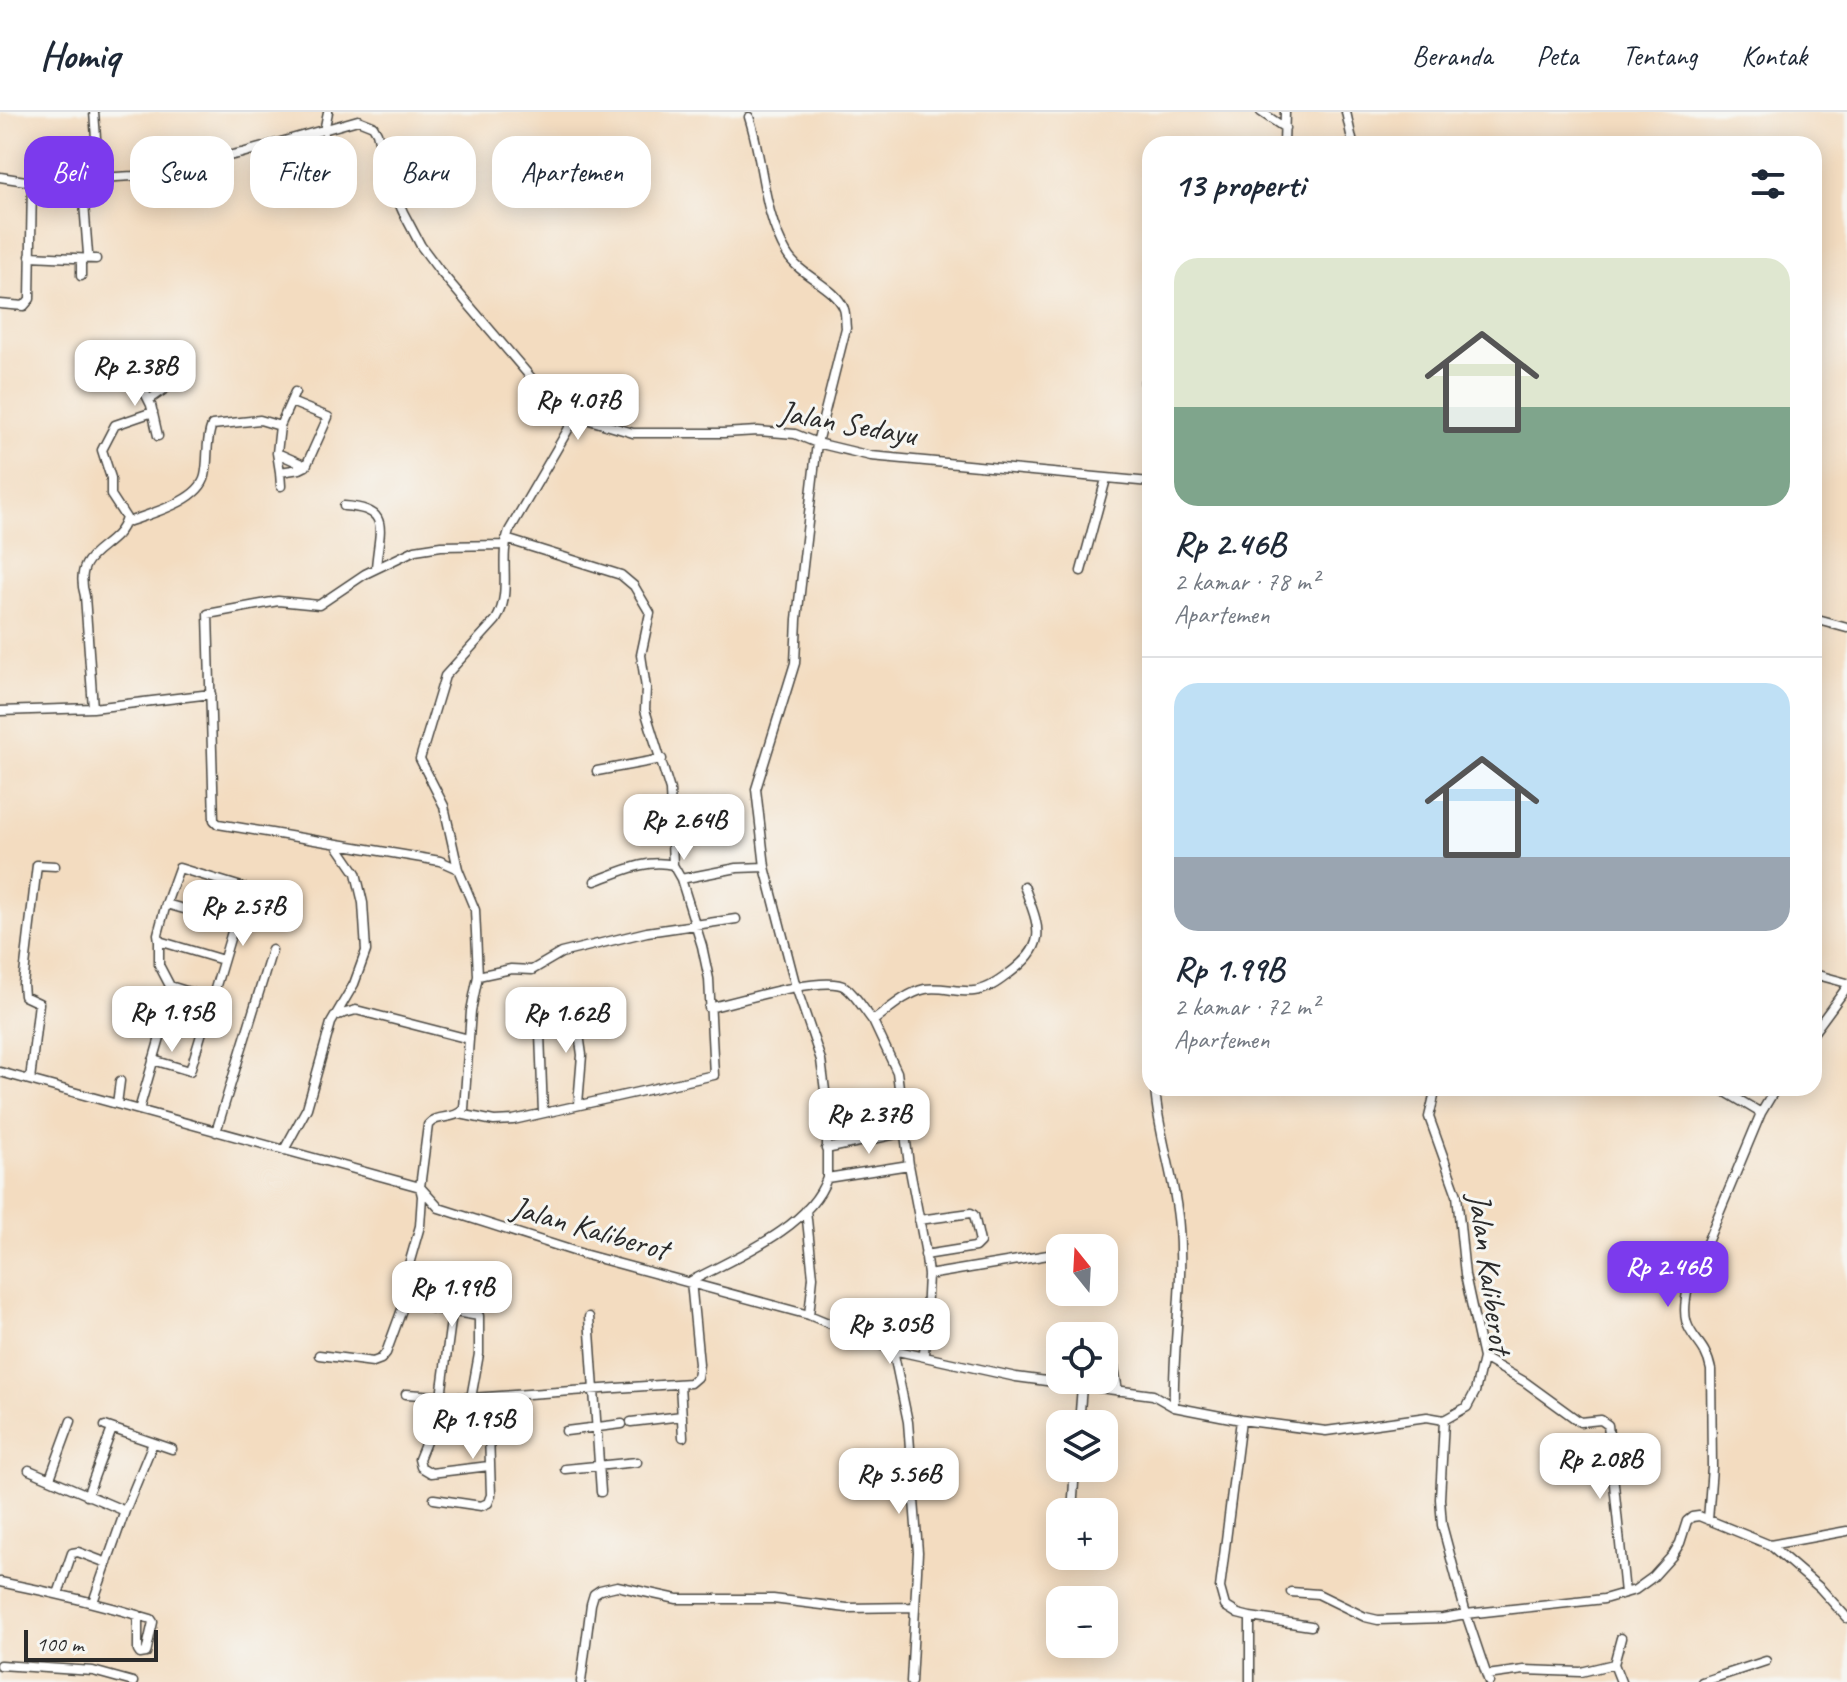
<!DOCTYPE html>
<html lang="id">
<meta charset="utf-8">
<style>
:root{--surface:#fff;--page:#f6f6f7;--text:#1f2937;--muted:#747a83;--line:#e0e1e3;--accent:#7c3aed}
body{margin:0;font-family:Caveat,sans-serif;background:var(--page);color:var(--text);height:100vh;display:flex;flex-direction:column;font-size:30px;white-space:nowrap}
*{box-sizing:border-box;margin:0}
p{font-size:26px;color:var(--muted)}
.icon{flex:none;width:44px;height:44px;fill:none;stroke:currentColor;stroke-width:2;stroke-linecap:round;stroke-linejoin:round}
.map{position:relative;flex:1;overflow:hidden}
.drawer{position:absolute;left:1142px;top:24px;width:680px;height:960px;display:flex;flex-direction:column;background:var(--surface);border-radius:24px;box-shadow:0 4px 20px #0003}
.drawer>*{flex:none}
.banner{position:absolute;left:24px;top:24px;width:760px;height:72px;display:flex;gap:16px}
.needle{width:52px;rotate:342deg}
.buttons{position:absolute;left:1046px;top:1122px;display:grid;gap:16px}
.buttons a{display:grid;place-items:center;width:72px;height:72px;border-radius:16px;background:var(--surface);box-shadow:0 4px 20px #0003;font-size:40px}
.scale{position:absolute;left:24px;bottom:20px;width:134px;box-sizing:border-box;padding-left:8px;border:4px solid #2b2b2b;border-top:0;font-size:22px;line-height:28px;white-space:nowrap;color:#2b2b2b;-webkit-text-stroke:6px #f6f6f2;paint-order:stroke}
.price{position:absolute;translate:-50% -68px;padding:0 18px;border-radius:16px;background:#fff;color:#222;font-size:26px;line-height:52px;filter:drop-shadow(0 2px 4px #0008)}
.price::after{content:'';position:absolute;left:50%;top:48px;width:24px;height:18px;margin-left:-12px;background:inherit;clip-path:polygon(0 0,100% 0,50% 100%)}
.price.current{background:var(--accent);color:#fff}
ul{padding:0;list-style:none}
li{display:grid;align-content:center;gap:16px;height:424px;padding:0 32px}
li+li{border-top:2px solid var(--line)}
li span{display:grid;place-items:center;height:248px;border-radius:24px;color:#555}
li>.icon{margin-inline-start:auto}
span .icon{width:144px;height:144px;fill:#fffc;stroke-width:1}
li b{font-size:34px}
h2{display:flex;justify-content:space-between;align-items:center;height:96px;padding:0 32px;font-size:34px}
.pill{padding:0 28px;border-radius:24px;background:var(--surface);box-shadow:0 4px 20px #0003;font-size:28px;line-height:72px}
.pill.current{background:var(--accent);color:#fff}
header{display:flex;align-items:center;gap:48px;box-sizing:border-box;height:112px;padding:0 40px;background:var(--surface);border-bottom:2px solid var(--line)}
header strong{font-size:38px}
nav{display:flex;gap:44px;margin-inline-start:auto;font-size:28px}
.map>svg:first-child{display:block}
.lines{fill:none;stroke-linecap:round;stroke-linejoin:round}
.minor-casing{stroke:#494641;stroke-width:11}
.minor{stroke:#fff;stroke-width:8}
.labels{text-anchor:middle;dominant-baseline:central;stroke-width:6;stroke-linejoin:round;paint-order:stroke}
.street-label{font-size:32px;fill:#2b2b2b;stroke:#f6f6f2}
</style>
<header>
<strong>Homiq</strong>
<nav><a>Beranda</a><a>Peta</a><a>Tentang</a><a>Kontak</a></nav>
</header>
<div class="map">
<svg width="1847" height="1570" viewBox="0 0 1847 1570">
<rect width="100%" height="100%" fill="#f6f6f2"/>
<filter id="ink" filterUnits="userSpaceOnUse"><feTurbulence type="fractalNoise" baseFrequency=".0125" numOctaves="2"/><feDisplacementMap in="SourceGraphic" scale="16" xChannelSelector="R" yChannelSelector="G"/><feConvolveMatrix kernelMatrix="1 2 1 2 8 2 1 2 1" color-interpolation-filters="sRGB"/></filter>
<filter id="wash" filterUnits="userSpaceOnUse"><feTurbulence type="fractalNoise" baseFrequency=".006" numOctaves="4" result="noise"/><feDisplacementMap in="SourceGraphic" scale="32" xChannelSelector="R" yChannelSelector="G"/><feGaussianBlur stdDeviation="1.8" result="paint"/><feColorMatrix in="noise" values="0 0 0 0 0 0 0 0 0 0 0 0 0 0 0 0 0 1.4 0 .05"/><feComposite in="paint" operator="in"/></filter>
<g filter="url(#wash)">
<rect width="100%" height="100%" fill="#f3dcc0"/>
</g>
<g filter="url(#ink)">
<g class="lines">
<g class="minor-casing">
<path id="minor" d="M94,0l5,65
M1261,0l24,16
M1346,0l7,32
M324,19l4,-19
M1284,32l1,-32
M0,65l32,5 101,-6 109,-23 116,-33 15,6 4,7 12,47 14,32 18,34 18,24 94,110 43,36 57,17h90l35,-2 37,3 22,9 54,13 279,26
M82,66l6,76
M30,144l66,3
M81,147v17
M0,192l24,2 6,-7 2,-117
M134,259l17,34 7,31
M1145,269l5,58
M149,288l20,-14
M277,341l29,13
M280,360l-3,-19 3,-27
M281,374l-1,-14 20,-3 6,-3 22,-49 -37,-15
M344,394c48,3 35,22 32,62
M125,411c23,-9 74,-21 80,-47 4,-17 0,-35 7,-51l48,-5 20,6 15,-34
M506,427l115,36 13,11 16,27 -9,42 5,33 -1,22 25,80 3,75 8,14
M1081,459l25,-92
M1814,507l33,9
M93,596l-8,-112c-14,-48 32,-44 41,-78l-15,-23v-17l-9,-28 13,-25 38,-13
M0,599l93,-3 118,-14
M597,659l65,-12
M458,757l-18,-8 -222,-37 -4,-4 -6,-206 70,-13 41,4 46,-31 50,-24 26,-4 64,-1
M595,769c25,-9 52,-23 78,-16
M159,829l-1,-7 8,-30
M1814,862l33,9
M478,864l33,-7 21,1 29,-17 86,-21 89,-13
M212,887l33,-111 -66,-20 -13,36 68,19
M1150,888v2
M709,896c25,-6 117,-34 136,-21 11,8 20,24 28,34
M338,903l18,-5 113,29
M1814,920l33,-45
M153,948l37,11 22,-72 -42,-13 -11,-21v-24l64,19
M0,960l420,115 19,21 144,46 226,61 84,35 123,27 137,18 21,12 67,13 85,11 101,-14 17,3 23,-13 8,-15 8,-34 -18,-83 -8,-80 -28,-78 7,-29
M30,968l9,-77 -15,-7 -1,-12 14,-119 18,1
M1155,976c3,48 21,92 24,140 5,60 -7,120 -5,179
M1719,976l42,25
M117,992l3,-23
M139,998l35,-121
M543,1001l-4,-106 4,-8 15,-2 6,3 15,34 3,21 -4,49
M460,1002l34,7 19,-1 201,-45 -5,-96 -7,-33 -21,-67 56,-11 28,-1
M828,1009l75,-15
M216,1020l56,-182
M826,1037l80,-17
M284,1038l23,-42 24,-85 23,-39 12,-33 -3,-48 -7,-30 -20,-29
M827,1066l82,-13
M806,1098l7,67 -4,38
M919,1108l52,-7 3,2 6,27 -5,5 -50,8
M928,1163l126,-21
M431,1196l48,8v38l-8,44
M589,1205l12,175
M1110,1232l8,47
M893,1238l15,72 10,130 -7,130
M319,1243l54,7 8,-3 5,-6 18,-49 -3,-12 19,-66 2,-30 -2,-9 8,-62c10,-12 25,-4 36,-16l7,-98 7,-35 -3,-66 -17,-41 -14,-63 -24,-47 25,-83 51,-56c17,-28 2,-60 13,-89l67,-115
M924,1244l4,-81 -3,-26 -16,-84 -12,-93 -24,-51c15,-11 33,-28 52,-32 16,-3 33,4 49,2 13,-1 24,-9 33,-16 42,-31 33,-45 17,-89
M1483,1246l42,24 55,40 21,-2 7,5 17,168
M680,1272l3,53
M406,1282l65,4 219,-15 7,-6 2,-13 -8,-83c43,-23 119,-53 136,-103v-72l-6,-46 -25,-73 -31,-120 -9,-78 39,-126 2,-44 20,-176 29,-115c-1,-6 0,-14 -2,-19 -8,-22 -44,-33 -57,-55 -25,-43 -23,-91 -38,-137
M441,1285l11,-84
M1241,1308l-21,168 5,18 13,8 12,3v65
M1444,1308l-4,79 2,26 24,89 138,-15 31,-9 18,-13 19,-21 8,-13 7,-22 5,-4 7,-1 71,29 50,43 27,30
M631,1310l51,-6
M1079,1312l3,-38
M105,1314l67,23
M566,1319l56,-7
M489,1354l-58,7 -10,-6 -2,-8 9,-22 61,-4
M565,1357l72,-7
M29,1358l96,41
M50,1366l21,-57
M87,1384l25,-67
M434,1387l47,7 7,-3 3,-8 -2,-62 6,-36
M1072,1400l3,-44
M1708,1408l4,-53 -1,-97c-7,-38 -35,-30 -23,-82l73,-175 15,-25
M1770,1433l77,-14
M0,1470c51,10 101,22 151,37l2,3 -7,31 -6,1 -2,-3v-36
M1291,1480l27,2 47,23 13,3 65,-2 23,-4 23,68
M58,1482l14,-41 6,-1 29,11
M93,1490l32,-91 28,-68
M1250,1505l61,9
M1614,1552l7,18
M0,1553l93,6 40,11
M1487,1563l37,-5 57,2 33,-8 7,-26
M581,1570l10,-78 3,-10 6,-4 17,-4 60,13h96l74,9 68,-1
M1702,1570l64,-21"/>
</g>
<use href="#minor" class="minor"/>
</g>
</g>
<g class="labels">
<g class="street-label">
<text transform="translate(848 311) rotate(10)">Jalan Sedayu</text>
<text transform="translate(590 1116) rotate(16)">Jalan Kaliberot</text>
<text transform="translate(1490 1161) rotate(82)">Jalan Kaliberot</text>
</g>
</g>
</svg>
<div class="buttons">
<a><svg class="needle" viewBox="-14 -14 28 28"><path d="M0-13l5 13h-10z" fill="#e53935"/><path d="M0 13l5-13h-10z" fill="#747a83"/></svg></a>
<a><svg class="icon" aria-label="locate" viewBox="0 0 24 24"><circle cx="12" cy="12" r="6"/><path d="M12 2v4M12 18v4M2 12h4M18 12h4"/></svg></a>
<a><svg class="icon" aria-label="layers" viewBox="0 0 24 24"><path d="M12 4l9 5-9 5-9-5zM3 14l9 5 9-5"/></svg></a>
<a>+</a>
<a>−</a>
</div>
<div class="scale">100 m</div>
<b class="price" style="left:135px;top:296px">Rp 2.38B</b>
<b class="price" style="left:578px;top:330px">Rp 4.07B</b>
<b class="price" style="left:684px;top:750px">Rp 2.64B</b>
<b class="price" style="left:243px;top:836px">Rp 2.57B</b>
<b class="price" style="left:172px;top:942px">Rp 1.95B</b>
<b class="price" style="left:566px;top:943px">Rp 1.62B</b>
<b class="price" style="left:869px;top:1044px">Rp 2.37B</b>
<b class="price current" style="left:1668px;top:1197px">Rp 2.46B</b>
<b class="price" style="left:452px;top:1217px">Rp 1.99B</b>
<b class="price" style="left:890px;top:1254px">Rp 3.05B</b>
<b class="price" style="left:473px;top:1349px">Rp 1.95B</b>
<b class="price" style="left:1600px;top:1389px">Rp 2.08B</b>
<b class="price" style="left:899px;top:1404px">Rp 5.56B</b>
<div class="banner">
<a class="pill current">Beli</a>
<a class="pill">Sewa</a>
<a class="pill">Filter</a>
<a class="pill">Baru</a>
<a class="pill">Apartemen</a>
</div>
<section class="drawer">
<h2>13 properti<svg class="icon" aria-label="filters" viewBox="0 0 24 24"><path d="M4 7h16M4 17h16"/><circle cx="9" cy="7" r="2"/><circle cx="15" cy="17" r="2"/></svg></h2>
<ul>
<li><span style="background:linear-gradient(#dfe7d0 60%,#7fa58c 0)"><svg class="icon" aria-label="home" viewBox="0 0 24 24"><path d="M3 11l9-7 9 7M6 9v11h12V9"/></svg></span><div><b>Rp 2.46B</b><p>2 kamar · 78 m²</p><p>Apartemen</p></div></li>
<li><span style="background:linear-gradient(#bfe0f5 70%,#9aa5b1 0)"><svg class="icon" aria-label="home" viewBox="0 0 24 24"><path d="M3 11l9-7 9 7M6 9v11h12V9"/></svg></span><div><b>Rp 1.99B</b><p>2 kamar · 72 m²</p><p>Apartemen</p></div></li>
</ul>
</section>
</div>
